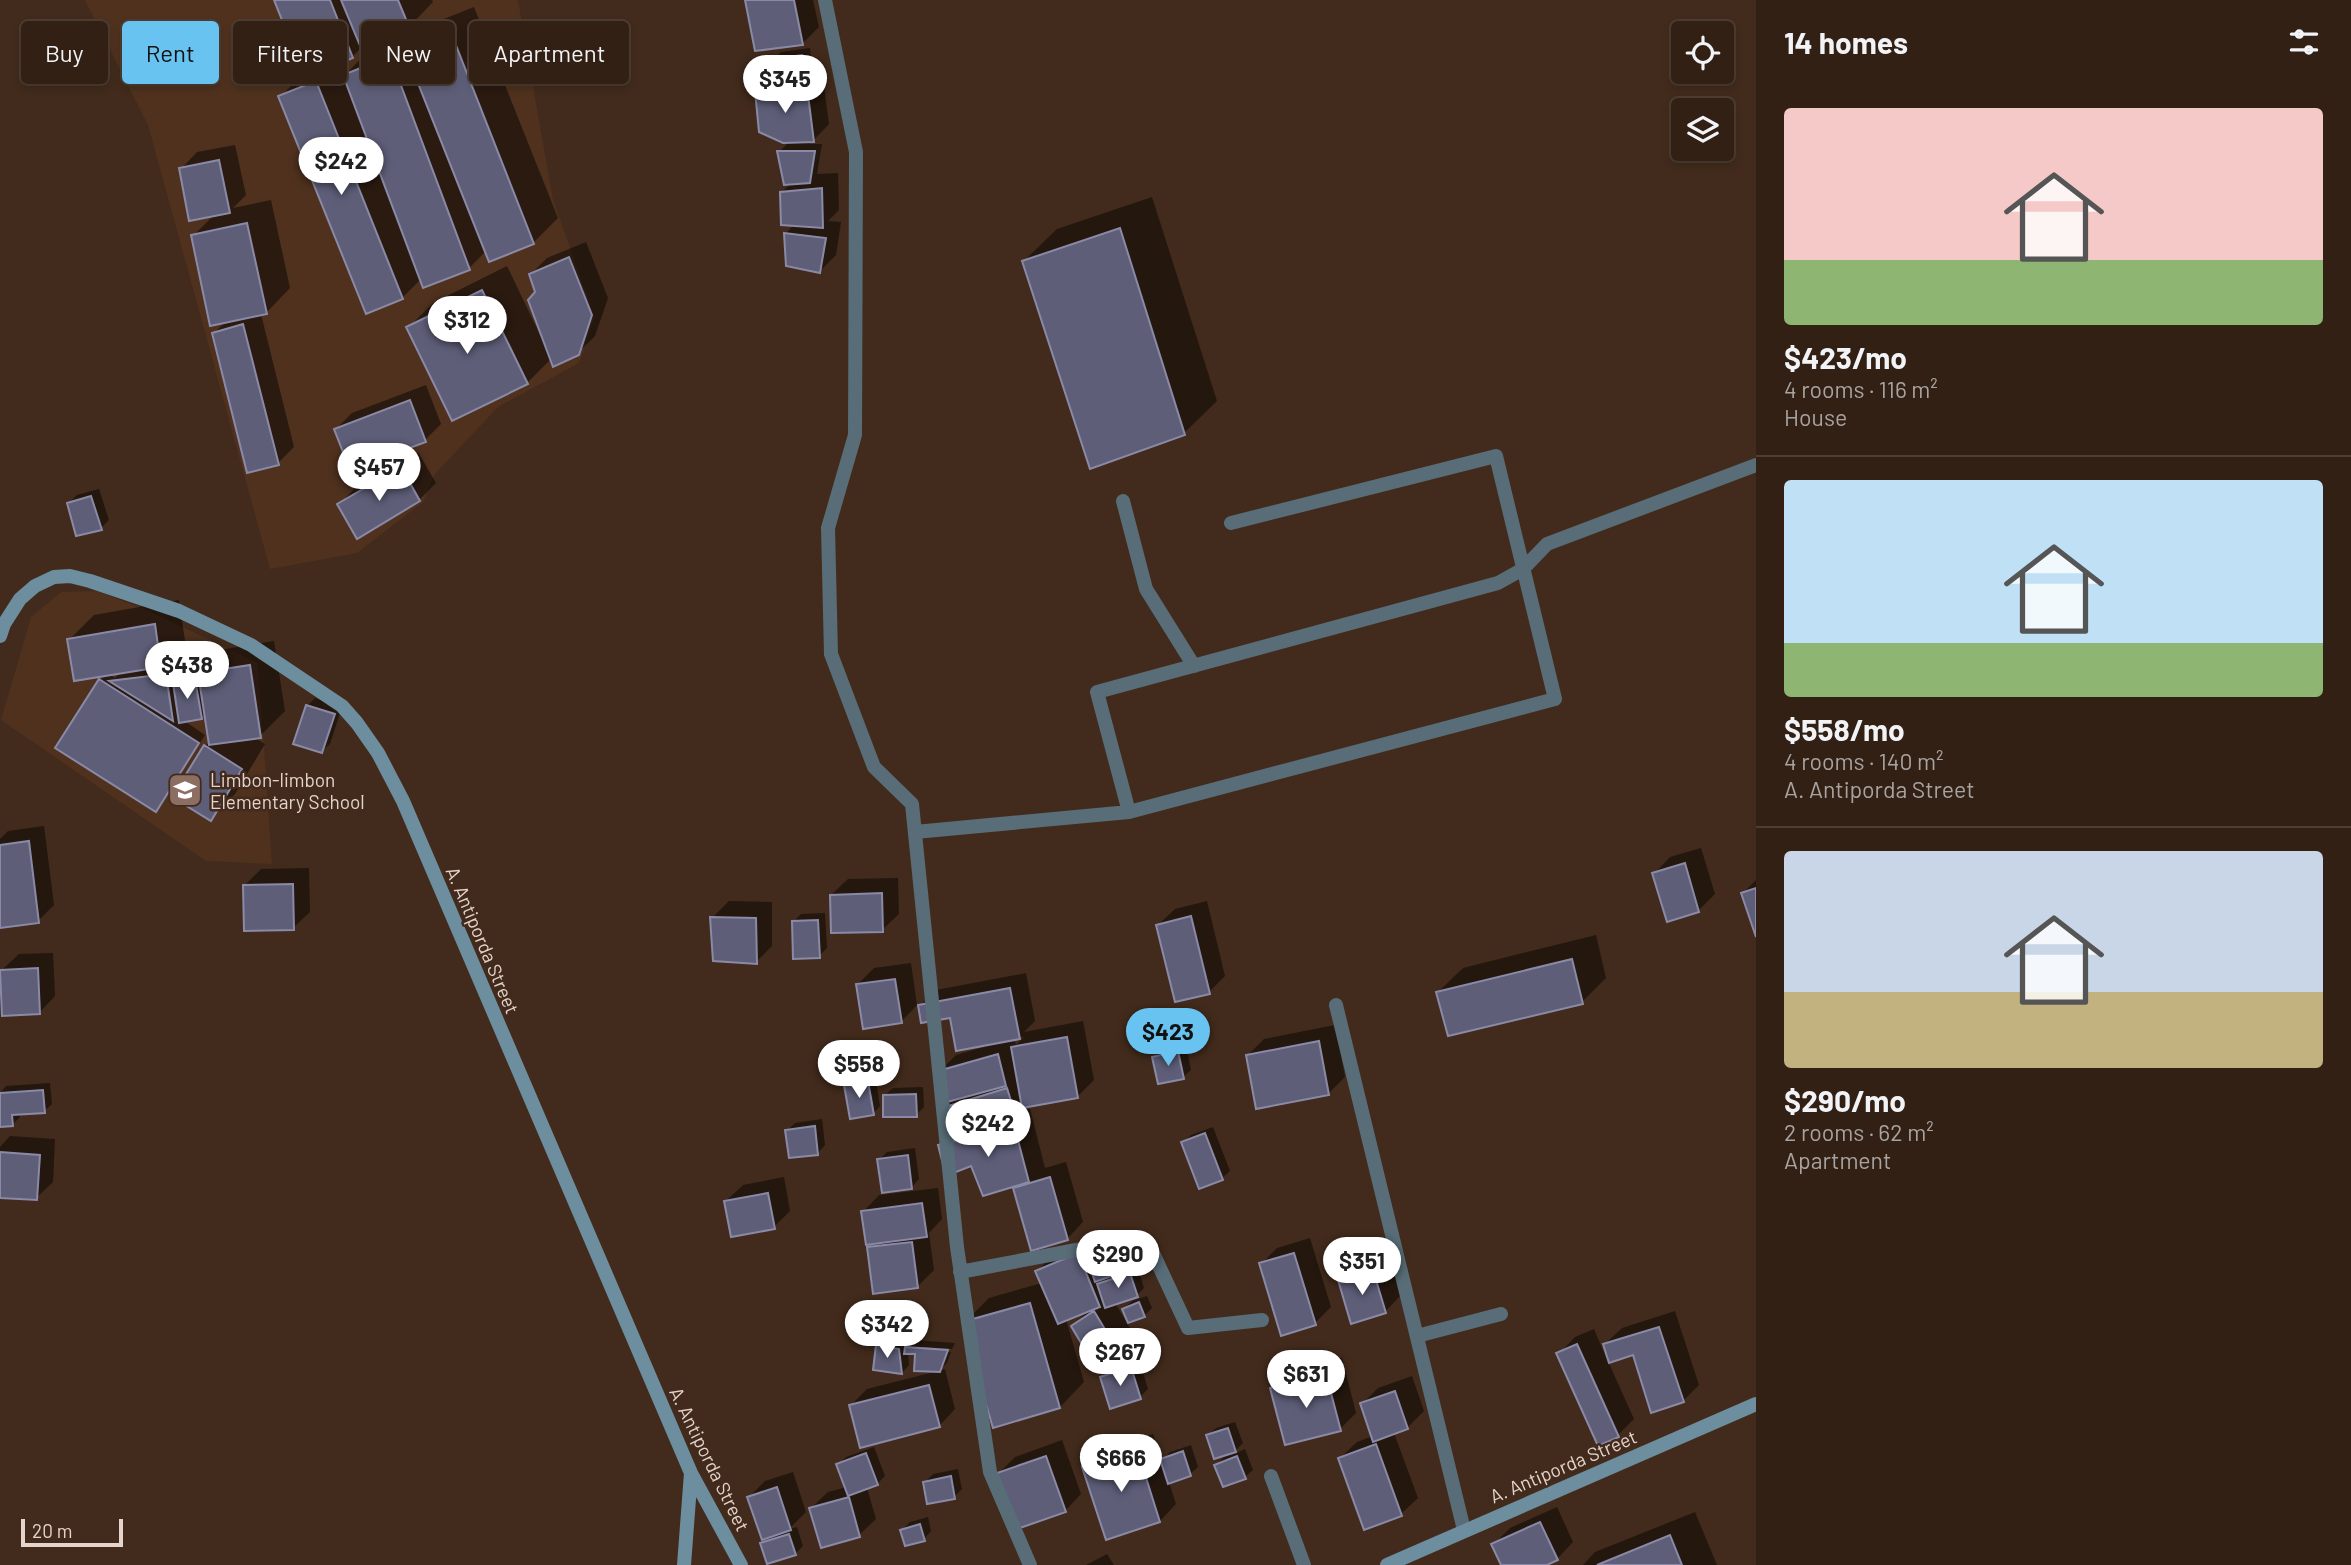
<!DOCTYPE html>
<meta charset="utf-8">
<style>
:root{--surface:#322015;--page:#3d2d22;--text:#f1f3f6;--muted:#a8a3a0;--line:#4d3e34;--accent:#69c3f1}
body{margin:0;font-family:Barlow,sans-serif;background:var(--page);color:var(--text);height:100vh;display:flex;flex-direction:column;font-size:26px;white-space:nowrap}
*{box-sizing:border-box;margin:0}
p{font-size:23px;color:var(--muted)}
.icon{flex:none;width:38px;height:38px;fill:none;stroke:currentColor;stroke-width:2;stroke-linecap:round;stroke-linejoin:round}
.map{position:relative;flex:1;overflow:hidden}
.side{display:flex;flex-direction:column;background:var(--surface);width:595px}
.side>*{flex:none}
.top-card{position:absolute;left:21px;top:21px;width:665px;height:63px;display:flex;gap:14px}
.buttons{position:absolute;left:1671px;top:21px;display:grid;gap:14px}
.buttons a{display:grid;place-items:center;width:63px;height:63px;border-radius:7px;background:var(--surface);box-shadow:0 4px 10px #0003,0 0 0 2px var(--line);font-size:35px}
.scale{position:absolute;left:21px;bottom:18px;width:102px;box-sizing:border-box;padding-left:7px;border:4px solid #e4d4cb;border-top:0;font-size:19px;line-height:24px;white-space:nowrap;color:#e4d4cb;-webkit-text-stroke:5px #422b1c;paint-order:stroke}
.price{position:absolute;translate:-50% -60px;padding:0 16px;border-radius:24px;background:#fff;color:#222;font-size:23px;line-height:46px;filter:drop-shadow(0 2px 4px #0008)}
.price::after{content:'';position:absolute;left:50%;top:42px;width:21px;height:16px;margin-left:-10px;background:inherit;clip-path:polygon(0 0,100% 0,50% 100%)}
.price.on{background:var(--accent);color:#111}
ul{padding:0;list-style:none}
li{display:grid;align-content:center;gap:14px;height:371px;padding:0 28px}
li+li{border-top:2px solid var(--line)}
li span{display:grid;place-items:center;height:217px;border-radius:7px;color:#555}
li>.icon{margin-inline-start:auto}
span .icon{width:126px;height:126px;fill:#fffc;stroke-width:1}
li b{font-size:30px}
h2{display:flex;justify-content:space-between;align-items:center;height:84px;padding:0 28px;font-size:30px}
.chip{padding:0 24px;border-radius:7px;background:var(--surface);box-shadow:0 4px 10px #0003,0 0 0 2px var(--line);font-size:24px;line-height:63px}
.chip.on{background:var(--accent);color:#111}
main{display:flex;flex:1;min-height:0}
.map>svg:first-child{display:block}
.built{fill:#4f311e}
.shadow{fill:#0007;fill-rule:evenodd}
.building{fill:#5e5e79;stroke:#8a8aa7;stroke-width:2}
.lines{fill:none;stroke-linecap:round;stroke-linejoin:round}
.lane{stroke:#586d77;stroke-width:14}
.street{stroke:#586d77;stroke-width:14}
.secondary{stroke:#6d8e9e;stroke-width:14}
.labels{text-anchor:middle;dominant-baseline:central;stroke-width:5;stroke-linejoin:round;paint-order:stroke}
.poi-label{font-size:19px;fill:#e4d4cb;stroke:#422b1c;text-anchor:start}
.street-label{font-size:19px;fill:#e4d4cb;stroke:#422b1c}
</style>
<main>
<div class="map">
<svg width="1756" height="1565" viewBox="0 0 1756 1565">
<rect width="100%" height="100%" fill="#422b1c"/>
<path class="built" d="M85,0h433l35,200 42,117 -16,46 -81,44 -63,67 -12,28 -66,51 -87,16 -122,-444z
M97,591l52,20 109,52 14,201 -66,-3 -205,-141 30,-103 30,-25z"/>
<path class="shadow" d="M276,0h156l1,2 -24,25 -44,17 -13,13 -10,4 5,12 22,-23 46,-17 2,5 14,-14 43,-17 84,211 -25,25 -47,8 -17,17 -47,10 -20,20 -122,-201 25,-25z
M747,0h66l6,27 -17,17z
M810,48l2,20 -4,5 14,-1 7,52 -19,20h12l-5,30 21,-1 1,37 -11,11 13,1 -5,33 -16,16 -34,-38 9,-9 -13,-32 9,-9 -12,-31 11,-11 -33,-49 16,-16v-16l8,-8z
M235,145l11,50 -13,13 38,-8 19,88 -24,25 -5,1 33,133 -16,16 -64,-130 12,-12 -33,-85 21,-21 -33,-46 16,-17z
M1152,197l65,204 -33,32 -160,-172 33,-32z
M586,242l22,56 -13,38 -17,17 -26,5 -25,25 -118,-56 24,-24 74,-37 35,73 2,-1 -7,-46 -6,-18 16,-16z
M426,385l15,39 -16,16 -89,-11 16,-16z
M418,452l18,31 -17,17 -61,36 -19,-31 16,-17z
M99,489l10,31 -8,8 -32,-25 8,-8z
M179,600l6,41 -11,11 16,-2 2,16 8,-7 18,-3 7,-7 49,-8 11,70 -25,25 -6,1 11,7 -30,50 -25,24 -5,-72 6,-5 -5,-28 -5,5 -18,2 22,15 -42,67 -7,8 -56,-130 7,-6 -38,-34 25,-25zM121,672l-6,6 -6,-4z
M315,698l27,9 -12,37 -8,7 -14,-46z
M44,826l10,79 -16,16 -38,-6v-76l8,-8z
M1701,848l14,46 -17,17 -44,-37 16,-17z
M309,868l1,44 -17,16 -49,-42 17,-17z
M898,878l1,36 -17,16 -51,-35 17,-16z
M1756,880v52l-13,-39z
M729,901l43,1v44l-16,16 -44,-44z
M1207,901l18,75 -16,16 -51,-67 17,-16z
M825,913l2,35 -8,8 -26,-34 8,-8z
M1596,935l10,43 -24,24 -144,-10 25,-24z
M53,953l2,43 -16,17 -37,-43 17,-16z
M911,963l6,42 -16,17 -44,-37 17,-17z
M1026,973l9,48 -11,11 59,-11 11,59 -17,17 -48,8 -6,6 7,-2 15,59 21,-6 17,60 -16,17 -35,10 -18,-64 -42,-21 -24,9 -8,-102 16,-16 28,-8 -33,-31 -31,-10 16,-16zM1024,1037l-8,8 -2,-6z
M1335,1025l10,52 -16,16 -81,-38 16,-16z
M1186,1045l5,25 -8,7 -29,-20 8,-7z
M875,1074l5,32 -7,8 -27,-28 8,-8z
M50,1083l2,21 -8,7 -24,2v4l-8,8 -12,-14v-18l6,-7z
M923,1087l1,20 -8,8 -31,-20 8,-7z
M822,1119l3,26 -7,8 -31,-22 8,-8z
M1213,1127l17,44 -8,7 -39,-35 8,-8z
M10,1136l45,3 -2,43 -17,16 -36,-2v-49z
M915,1148l4,31 -7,8 -33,-27 8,-8z
M784,1177l6,34 -16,16 -48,-26 17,-16z
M938,1188l4,31 -13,14 5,37 -17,17 -49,-39 6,-6 -11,-30 16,-17z
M1094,1238l5,12 30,-10 7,21 -8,8 9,-3 7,22 -7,7 -22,8 21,35 -16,16 -47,-28 16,-17 -23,10 18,63 -24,25 -96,-84 25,-25 53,-15 -5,-12 17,-16z
M1310,1238l21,69 -16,16 -54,-59 16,-16z
M1390,1255l11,40 -16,17 -45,-31 17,-17z
M1147,1296l5,12 -8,8 -20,-7 8,-8z
M1675,1311l24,74 -16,16 -49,-48 -26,8 26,58 -16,16 -59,-81 16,-17 19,-8 13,31 2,-1 -4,-15 17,-16z
M885,1338l21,4 1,6 7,-8 41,3 -3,6 -30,-2v3l29,2 -4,11 -8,8 6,-2 10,40 -16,17 -88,-21 16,-16 71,-18 -21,-18 -9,-1 1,13 -7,8 -24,-27z
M1342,1358l14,55 -16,16 -68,-40 17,-17z
M1139,1360l9,29 -8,8 -38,-20 8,-7z
M1412,1376l12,35 -17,17 -13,5 24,65 -17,16 -61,-56 17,-16 16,-6 -11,-32 16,-16z
M1235,1422l8,21 -12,12 14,-6 8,21 -8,7 -29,-12 12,-12 -20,-18 8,-7z
M1153,1434l9,26 8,-8 21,-7 7,22 -8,7 -21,8 7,22 -16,17 -76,-53 17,-17z
M1062,1440l19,54 -16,17 -66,-38 16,-16z
M874,1447l11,29 -8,8 -10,4 9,31 -17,16 -48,-27 17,-16 19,-5 -9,-22 8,-8z
M958,1469l4,20 -8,8 -29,-15 8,-8z
M793,1472l13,40 -17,17 8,-2 6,19 -8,8 -33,-11 7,-7 -20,-39 16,-16z
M1557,1507l16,35 -16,17 -14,6h-40l-10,-20 17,-17z
M1695,1512l22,53h-134l12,-13z
M928,1517l3,14 -7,8 -22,-9 8,-8z
M1107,1554l7,11h-28z"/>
<path class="building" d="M274,0h56l23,58 -48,20z
M341,0h57l12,29 -49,19z
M745,0h49l9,45 -48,6z
M450,30l84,214 -45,18 -85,-214z
M802,55l3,23 -32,1 -2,-20z
M390,56l80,214 -47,18 -80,-213z
M316,81l87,218 -37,15 -88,-218z
M807,87l7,55 -31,1 -24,-11 -4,-41z
M777,151h38l-5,32 -26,2z
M219,160l11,53 -41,8 -10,-53z
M822,188l1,40 -42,-3 -1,-33z
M247,223l20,91 -57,12 -19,-91z
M1120,228l65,207 -95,34 -68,-208z
M784,233l42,5 -6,35 -34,-7z
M569,257l23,58 -13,40 -26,12 -25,-67 7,-8 -6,-18z
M482,290l46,94 -76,37 -46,-94z
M243,324l36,141 -32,8 -35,-140z
M410,400l16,42 -76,28 -16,-41z
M401,467l19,34 -63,38 -20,-35z
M91,496l11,34 -26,6 -9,-33z
M155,624l6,43 -87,14 -7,-42z
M250,665l11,73 -52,7 -11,-72z
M166,674l7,47 -64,-40z
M99,679l100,64 -43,69 -101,-64z
M195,679l7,40 -23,4 -6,-40z
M306,705l29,9 -13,39 -29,-9z
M204,745l38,24 -31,52 -39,-24z
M29,841l10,82 -39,5v-83z
M1685,863l14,49 -32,10 -15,-49z
M293,884l1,46 -50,1 -1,-46z
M1756,888v49l-15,-44z
M882,893l1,39 -52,1 -1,-38z
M1191,916l19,78 -35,8 -19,-77z
M710,917l46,1 1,46 -44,-3z
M818,920l2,38 -27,1 -1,-38z
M1572,959l11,45 -135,32 -12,-44z
M38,968l2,46 -38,2 -2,-46z
M895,979l7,44 -39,6 -7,-45z
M1010,988l10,51 -64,12 -6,-33 -29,5 -3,-18z
M1067,1037l11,61 -56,10 -11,-61z
M1319,1041l10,54 -73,14 -10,-54z
M1178,1051l6,28 -26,5 -6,-27z
M998,1054l8,32 -59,16 -9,-31z
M868,1081l6,34 -24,4 -6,-34z
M1007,1088l10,32 -68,21 -10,-32z
M43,1090l2,23 -33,2 1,11 -13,1v-34z
M916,1094l1,23h-34v-22z
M1014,1125l15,57 -46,14 -12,-30 -25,10 -8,-31z
M815,1126l3,29 -29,3 -4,-28z
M1205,1133l18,47 -24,9 -18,-47z
M0,1152l40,3 -3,45 -37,-2z
M908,1155l4,34 -30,4 -5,-34z
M1050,1177l18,63 -37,11 -18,-63z
M768,1193l7,36 -44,8 -7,-36z
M922,1203l5,34 -61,8 -5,-34z
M912,1242l6,46 -45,6 -6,-47z
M1121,1247l8,23 -34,12 -8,-24z
M1078,1253l22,54 -42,17 -23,-53z
M1294,1253l22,72 -35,11 -22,-73z
M1373,1270l13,43 -35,11 -13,-44z
M1130,1273l8,24 -33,11 -8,-24z
M1139,1302l6,15 -17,6 -6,-14z
M1030,1303l30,105 -67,20 -31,-106z
M1094,1311l27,45 -28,7 -22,-37z
M1659,1327l25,75 -33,11 -18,-58 -24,8 -6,-19z
M1577,1344l42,93 -21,9 -42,-93z
M876,1345l23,4 3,25 -29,-4z
M905,1347l43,3 -8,22 -26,-1 1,-17h-11z
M1131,1367l10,32 -31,10 -10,-32z
M1326,1374l15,57 -56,14 -15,-57z
M929,1385l11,42 -80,21 -11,-43z
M1395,1391l13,38 -35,13 -13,-39z
M1228,1428l8,24 -22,7 -8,-24z
M1376,1444l26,72 -38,14 -26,-72z
M1137,1449l23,73 -54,18 -24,-73z
M1183,1451l8,25 -23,8 -8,-25z
M866,1453l12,32 -30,11 -12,-32z
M1046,1456l20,56 -49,17 -20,-56z
M1237,1456l9,23 -23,8 -9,-22z
M951,1476l4,23 -28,5 -4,-22z
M777,1487l14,43 -29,10 -15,-43z
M849,1497l11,40 -39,11 -12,-40z
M1540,1522l18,38 -11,5h-46l-10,-21z
M920,1524l5,17 -20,5 -5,-16z
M789,1534l7,21 -29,9 -7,-21z
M1670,1535l12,30h-85z"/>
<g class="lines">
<path class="lane" d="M1417,1336l84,-22
M1271,1476l33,89"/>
<path class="street" d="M825,0l31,152 -1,283 -27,93 3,126 43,113 38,37 45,443 33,225 40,93
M1123,501l23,88 48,77
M1129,812l-32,-120 401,-109 25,-14 24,-25 209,-79
M915,832l214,-20 426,-113 -59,-243 -265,67
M1336,1005l128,525
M960,1272l153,-29 39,8 36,77 74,-8"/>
<path class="secondary" d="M0,636l4,-12 16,-25 15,-13 19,-9 16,-1 20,5 89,30 72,34 91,61 15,17 21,30 25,48 288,672 50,92
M684,1565l7,-92
M1387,1565l369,-161"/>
</g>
<defs>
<g id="school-square" transform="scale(1.75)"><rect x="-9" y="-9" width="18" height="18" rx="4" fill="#8d6e63" stroke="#422b1c"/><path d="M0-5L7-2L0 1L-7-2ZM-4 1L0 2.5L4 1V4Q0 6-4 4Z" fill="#fff"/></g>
</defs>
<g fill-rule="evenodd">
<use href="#school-square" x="185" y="790"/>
</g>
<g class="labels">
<g class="poi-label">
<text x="210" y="779">Limbon-limbon<tspan x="210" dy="22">Elementary School</tspan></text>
</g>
<g class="street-label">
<text transform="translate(483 940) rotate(67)">A. Antiporda Street</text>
<text transform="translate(710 1459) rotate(64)">A. Antiporda Street</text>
<text transform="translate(1563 1466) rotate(-23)">A. Antiporda Street</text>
</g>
</g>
</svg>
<div class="buttons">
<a><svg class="icon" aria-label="locate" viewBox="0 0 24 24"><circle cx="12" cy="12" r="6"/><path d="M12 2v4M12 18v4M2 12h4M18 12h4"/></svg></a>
<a><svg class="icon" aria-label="layers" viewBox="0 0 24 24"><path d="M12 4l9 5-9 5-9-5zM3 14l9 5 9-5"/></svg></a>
</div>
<div class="scale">20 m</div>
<b class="price" style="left:785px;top:115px">$345</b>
<b class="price" style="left:341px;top:197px">$242</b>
<b class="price" style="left:467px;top:356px">$312</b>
<b class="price" style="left:379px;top:503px">$457</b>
<b class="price" style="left:187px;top:701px">$438</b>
<b class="price on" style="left:1168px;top:1068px">$423</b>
<b class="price" style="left:859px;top:1100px">$558</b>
<b class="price" style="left:988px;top:1159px">$242</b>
<b class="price" style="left:1118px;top:1290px">$290</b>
<b class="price" style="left:1362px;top:1297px">$351</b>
<b class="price" style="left:887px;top:1360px">$342</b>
<b class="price" style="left:1120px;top:1388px">$267</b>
<b class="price" style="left:1306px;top:1410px">$631</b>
<b class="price" style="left:1121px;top:1494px">$666</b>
<div class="top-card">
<a class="chip">Buy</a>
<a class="chip on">Rent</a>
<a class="chip">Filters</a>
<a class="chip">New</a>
<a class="chip">Apartment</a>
</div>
</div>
<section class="side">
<h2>14 homes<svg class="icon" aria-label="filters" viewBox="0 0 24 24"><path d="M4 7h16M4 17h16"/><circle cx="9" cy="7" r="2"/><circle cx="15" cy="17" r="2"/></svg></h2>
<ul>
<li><span style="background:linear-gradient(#f6c9c9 70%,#8fb573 0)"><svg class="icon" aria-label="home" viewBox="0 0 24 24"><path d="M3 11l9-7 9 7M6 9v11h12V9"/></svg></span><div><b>$423/mo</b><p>4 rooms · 116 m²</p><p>House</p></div></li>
<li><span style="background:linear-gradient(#bfe0f5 75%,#8fb573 0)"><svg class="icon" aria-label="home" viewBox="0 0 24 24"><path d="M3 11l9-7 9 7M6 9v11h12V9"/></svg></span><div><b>$558/mo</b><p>4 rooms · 140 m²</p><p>A. Antiporda Street</p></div></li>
<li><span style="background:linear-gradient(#c9d6e8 65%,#c2b280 0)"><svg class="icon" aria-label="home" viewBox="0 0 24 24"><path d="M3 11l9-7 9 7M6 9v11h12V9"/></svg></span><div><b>$290/mo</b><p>2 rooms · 62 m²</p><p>Apartment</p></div></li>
</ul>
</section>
</main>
